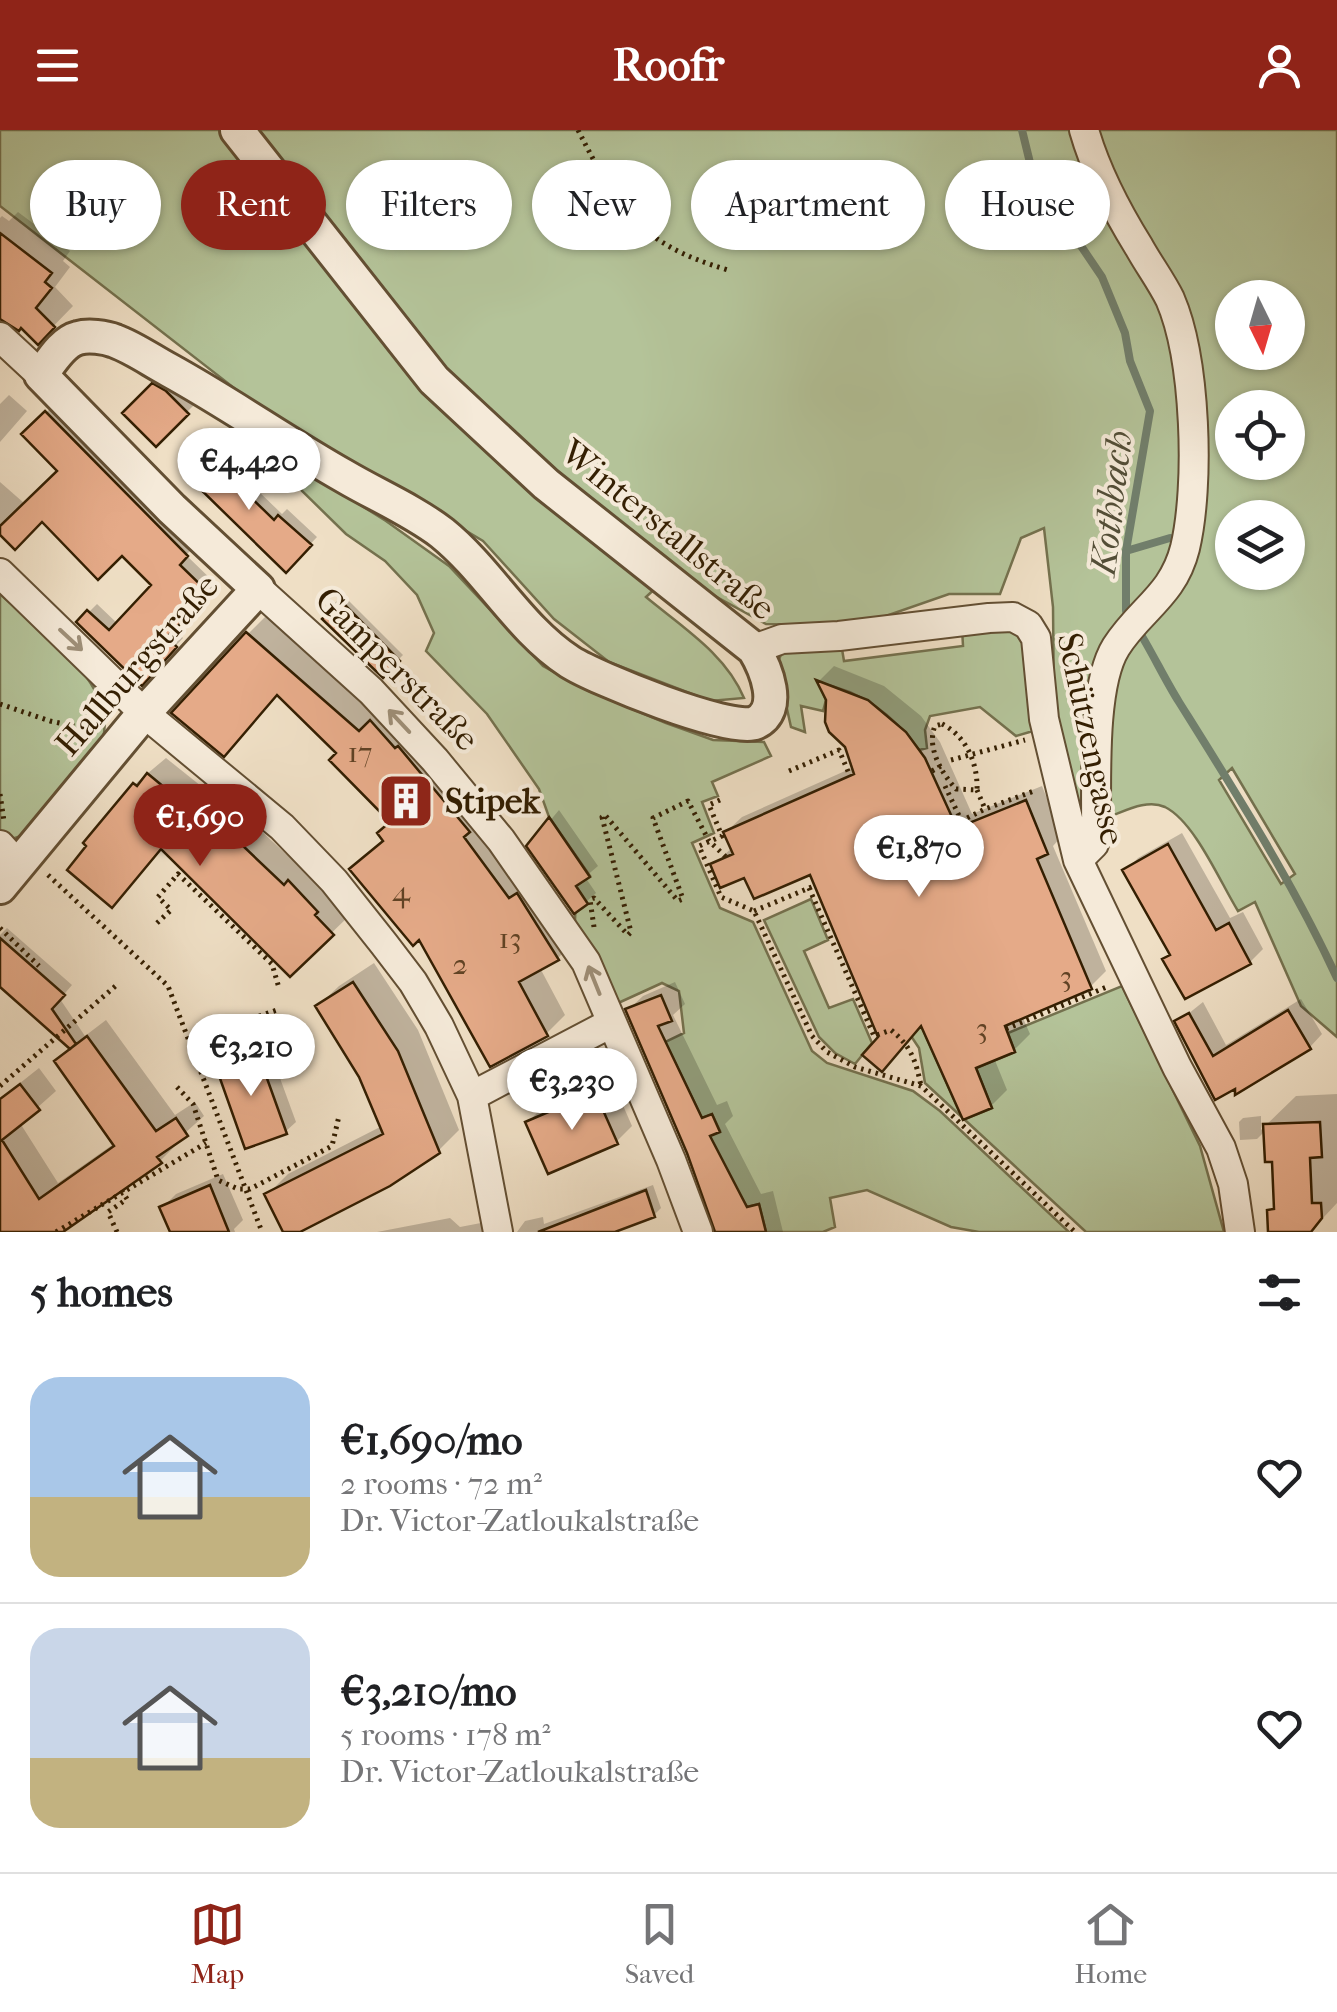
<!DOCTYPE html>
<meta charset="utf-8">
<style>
:root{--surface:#fff;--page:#f6f6f6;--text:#202124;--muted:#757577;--line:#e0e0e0;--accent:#8f2418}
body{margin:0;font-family:"IM FELL French Canon",serif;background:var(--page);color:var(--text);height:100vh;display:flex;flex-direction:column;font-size:38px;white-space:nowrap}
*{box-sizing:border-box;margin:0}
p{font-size:32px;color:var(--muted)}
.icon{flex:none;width:55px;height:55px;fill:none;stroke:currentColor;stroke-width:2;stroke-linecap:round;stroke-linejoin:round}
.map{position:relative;height:1102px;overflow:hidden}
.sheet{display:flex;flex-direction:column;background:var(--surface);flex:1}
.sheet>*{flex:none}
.banner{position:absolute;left:30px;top:30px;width:1278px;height:90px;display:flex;gap:20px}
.needle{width:65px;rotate:175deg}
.tools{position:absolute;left:1215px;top:150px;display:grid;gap:20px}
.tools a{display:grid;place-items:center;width:90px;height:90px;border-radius:50%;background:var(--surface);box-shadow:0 2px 8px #0004;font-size:50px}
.price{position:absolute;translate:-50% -85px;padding:0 22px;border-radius:35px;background:#fff;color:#222;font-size:32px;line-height:65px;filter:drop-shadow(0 2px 5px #0008)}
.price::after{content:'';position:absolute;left:50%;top:60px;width:30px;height:22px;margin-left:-15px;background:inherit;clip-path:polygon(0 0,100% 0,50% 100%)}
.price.selected{background:var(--accent);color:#fff}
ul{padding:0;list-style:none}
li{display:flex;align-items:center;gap:30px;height:250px;padding:0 30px}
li+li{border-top:2px solid var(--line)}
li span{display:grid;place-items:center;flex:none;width:280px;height:200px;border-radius:30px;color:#555}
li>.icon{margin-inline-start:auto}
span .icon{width:120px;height:120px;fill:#fffc;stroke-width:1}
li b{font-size:42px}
h2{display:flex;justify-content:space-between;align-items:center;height:120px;padding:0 30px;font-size:42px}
.tag{padding:0 35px;border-radius:45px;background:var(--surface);box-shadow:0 2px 8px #0004;font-size:35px;line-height:90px}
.tag.selected{background:var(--accent);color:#fff}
header{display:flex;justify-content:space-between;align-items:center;height:130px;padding:0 30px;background:var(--accent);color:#fff;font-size:45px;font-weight:700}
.tab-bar{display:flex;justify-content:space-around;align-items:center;height:140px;border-top:2px solid var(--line);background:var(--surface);font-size:28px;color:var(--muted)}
.tab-bar a{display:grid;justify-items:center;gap:5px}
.tab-bar .selected{color:var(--accent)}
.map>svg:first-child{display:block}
.green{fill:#b4c399;stroke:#74714e;stroke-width:2.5;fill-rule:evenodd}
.shadow{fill:#0003}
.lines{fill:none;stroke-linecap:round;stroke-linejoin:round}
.stream{stroke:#717e6b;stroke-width:8}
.building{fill:#e5aa88;stroke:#341f02;stroke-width:2.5}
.minor-casing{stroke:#634f33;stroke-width:32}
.tertiary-casing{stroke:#634f33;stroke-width:38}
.path{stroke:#341f02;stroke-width:5;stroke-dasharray:2.5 5;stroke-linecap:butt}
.minor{stroke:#f5ead9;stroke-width:28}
.tertiary{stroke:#f5ead9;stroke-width:32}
.oneway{stroke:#9e8f78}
.labels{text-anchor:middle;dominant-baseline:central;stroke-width:8;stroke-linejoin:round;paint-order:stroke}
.number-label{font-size:30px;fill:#604224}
.street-label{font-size:35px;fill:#341f02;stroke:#f5ead9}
.poi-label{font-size:35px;font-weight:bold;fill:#341f02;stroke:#f5ead9;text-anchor:start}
.water-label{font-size:38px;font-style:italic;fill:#534e37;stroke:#f5ead9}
</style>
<header><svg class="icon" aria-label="menu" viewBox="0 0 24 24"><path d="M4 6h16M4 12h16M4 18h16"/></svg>Roofr<svg class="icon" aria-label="person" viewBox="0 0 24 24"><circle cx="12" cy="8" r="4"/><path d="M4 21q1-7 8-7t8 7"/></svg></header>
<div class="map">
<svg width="1337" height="1102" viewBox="0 0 1337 1102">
<rect width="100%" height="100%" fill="#efdfc5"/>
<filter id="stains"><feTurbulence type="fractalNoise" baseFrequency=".002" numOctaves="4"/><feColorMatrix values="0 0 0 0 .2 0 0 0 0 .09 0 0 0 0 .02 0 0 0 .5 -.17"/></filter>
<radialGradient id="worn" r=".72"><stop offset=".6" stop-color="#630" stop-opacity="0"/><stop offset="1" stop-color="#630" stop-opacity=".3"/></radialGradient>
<path class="green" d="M0,0h1337v907l-36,-31 -46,-104 -17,9c-18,-29 -43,-89 -73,-104 -17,-8 -38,3 -54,9l-10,29 -12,15 -35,-152 -1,-101 -9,-79 -23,10 -21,56h-51l-89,31 -94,-1 -84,-46 -21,5 -15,14c36,30 80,57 98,101l-34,3 -101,-39 -55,-43 -71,-78 -227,-136 -256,-199zM1232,168h56v54h-56zM1232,278h56v54h-56zM1232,388h56v54h-56zM1232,638l63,106 -14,10 -62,-104z
M239,299l147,92 63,45 94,100 46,25 77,32 47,17 51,2 7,14 -59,26 6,14 -16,6 12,31 -22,10 28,65 33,14 59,129 15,12 86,28 27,20 129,121h-90l-28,-5 -84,-37 -37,8 5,29 -12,5h-57l-7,-28 -12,3 -41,-69 14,-7 -8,-17 -10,4 -37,-76 19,-9 -5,-42 -17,-8 -46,21 -41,-82 1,-36 14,-10 -41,-59 -10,-28 -52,-75 -61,-63 8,-18 -17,-38 -32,-34 -39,-27z
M0,464c37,34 136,101 95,161 -20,29 -50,55 -74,81l-9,3 -12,-4z
M962,498l51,2 10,13 10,88 -17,5 -36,-29 -50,9 -5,14 2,18 -8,2c-26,-35 -57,-59 -100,-67l7,17 -3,11 -22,-5 4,26 -14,-5 -14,-63 6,-14 58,-7 3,18 119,-15z
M811,769l17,41 -24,11 25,57 24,-9 19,44 -17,21 -20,-11 -16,-16 -55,-117z
M1122,856l78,160 24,86h-138l-161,-149 -6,-35 -12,-18 10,-14 46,104 29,-12 -16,-40 39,-16 -7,-19z"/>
<path class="shadow" d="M18,82l52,39 -7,10 7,6 -15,20 18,19 -35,36 -16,-17 -22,-9v-98l2,-2 7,5z
M164,245l33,27 -41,41 -31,-30z
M9,265l18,16 -27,31v-38z
M54,275l140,142 -8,8 30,29 -43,44 10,10 -42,45 -62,-61 18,-18 21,20 37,-39 -33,-33 -80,-34 -42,14v-50l24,21 36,-32 -36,-37z
M224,314l13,13 -7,7 52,50 5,-5 30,28 -31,33 -95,-93z
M346,468l57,57 -20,20 -58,-56z
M267,485l112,98 198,226 -19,19 -18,10 25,47 -19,19 -126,-98 -68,-67 33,-30 7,-18 -144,-187z
M834,536l50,20 37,30 19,26 32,72 70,-28 20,50 -9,10 53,125 -16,16 -68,29 8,18 -16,16 -20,8 13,32 -16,16 -27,11 -41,-93 -43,14 -69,-166 -66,3 -32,-10 20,-18 -7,-15 16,-15 112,-50 -35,-86z
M166,628l35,28 7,-6 54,41 -5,6 45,42 4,-4 43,51 -59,57 -127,-126 -73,-1 -4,-4 49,-58z
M559,680l39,56 -13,11 11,16 -10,9 -57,-56z
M1182,703l48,85 13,-6 20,37 -13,13 -85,-3 7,-6 -47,-82 13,-13z
M7,798l65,57 -12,14 25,37 21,-16 69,95 20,-13 9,14 -28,25 2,2 -18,18 -160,65v-127l39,-31 17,23 -36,32 38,60 57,-40 -58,-82 15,-14 -72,-63v-49z
M374,833l44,67 41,100 -21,21 -171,44 21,-21 94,-48 -21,-50 -43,-70 21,-20z
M675,852l10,22 -12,11 44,90 10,-4 6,15 -8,8 36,70 12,-3 10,41h-66l-89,-222 15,-14z
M1301,869l21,35 -12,13 -72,44 -60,-69 25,-20 23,43z
M265,907l31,85 -11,10 -65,-61z
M611,948l21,48 -16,16 -88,-20 16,-16z
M1337,964v109l-27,29 -41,-21 8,-7 -2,-45 -9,-29 -9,9 -17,1 -1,-18 4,-4 18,-2v14l35,-34z
M223,1044l20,46 -9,9 1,3h-62l-11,-24 14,-14z
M653,1055l8,23 -7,7 -47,17h-90l8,-11 18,-4 1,7z
M450,1088l10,9 26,-5 9,10h-118z"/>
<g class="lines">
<path class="stream" d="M1022,0l11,45 69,102 23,56 5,28 20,50 -24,140v60l4,5
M1126,421l44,-13
M1137,498c15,24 27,50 42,74 57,91 113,179 158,276"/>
</g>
<path class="building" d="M0,103l52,40 -7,9 7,6 -16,20 19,19 -17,18 -17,-17 -2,3 -19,-12z
M152,253l14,8 23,23 -33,33 -34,-34z
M45,281l143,145 -8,9 30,29 -43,43 10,10 -35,39 -66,-64 11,-12 22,20 42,-45 -29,-29 -24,24 -56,-58 -27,28 -15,-15v-9l57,-55 -36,-37z
M215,319l17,17 -7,6 49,48 4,-5 34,30 -26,28 -98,-96z
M340,470l60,61 -17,17 -61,-59z
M246,502l113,99 11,-11 25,28 3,-2 72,86 -6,5 45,61 8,-5 42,67 -40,22 29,54 -58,31 -71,-127 -6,6 -64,-77 34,-28 -6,-8 13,-11 -61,-62 7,-7 -59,-58 -53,62 -53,-44z
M816,550l52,20 38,32 19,26 32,70 69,-28 22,54 -11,5 55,130 -87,37 10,26 -39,16 16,40 -29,12 -42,-94 -39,46 -20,-17 16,-18 -68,-162 -56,24 -10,-21 -24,10 -10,-24 23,-10 -10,-22 131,-58 -9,-27 -16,-15 -4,-10 1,-22z
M147,643l35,29 7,-7 21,20 5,-6 32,31 -5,5 42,40 4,-5 30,32 -3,3 19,20 -44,42 -129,-128 -49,59 -45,-38 19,-24 -3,-3 50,-60 4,3z
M549,687l41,60 -14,9 12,18 -14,10 -48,-68z
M1168,714l48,86 13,-7 22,41 -66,35 -23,-40 8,-4 -48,-85z
M0,808l65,57 -13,14 24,35 -6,5 -70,-62z
M353,852l45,69 42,102 -50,33 -90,46h-17l-19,-38 119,-60 -24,-57 -44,-71z
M661,865l11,26 -14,5 44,92 10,-4 8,18 -10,4 37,71 12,-3 7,28h-51l-28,-79 -62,-144z
M1288,880l23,39 -76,46v-6l-20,11 -41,-79 15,-8 24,43z
M87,906l69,95 20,-13 12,18 -31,21 5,6 -99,69h-63v-133l20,-15 20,26 -38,30 37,59 75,-53 -60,-85z
M255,915l32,89 -42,15 -28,-79z
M595,962l23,52 -70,30 -23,-52z
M1320,992l2,35 -12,1 2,45h9l1,15 -11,14h-43l-1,-22 7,-1 -2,-47h-7l-2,-38z
M210,1055l19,47h-59l-11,-25z
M646,1060l9,27 -40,15h-77z"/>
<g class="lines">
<g class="minor-casing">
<path id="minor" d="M0,207l41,38
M0,443l144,140 138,114 52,54 50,63 29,38 26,44 33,70 26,136
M258,459l113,102 64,69 66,80 85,122 85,198 27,72
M754,519l28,-10 57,-3 150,-18 24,-1 15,8 8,13 8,81 34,141 99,207 44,81 12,36 7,48
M0,715l18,20
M1078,730l16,-16 2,-9c1,-48 -5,-148 20,-188 24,-38 57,-51 69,-99 15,-63 11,-189 -15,-249 -9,-18 -21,-34 -31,-52 -23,-37 -43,-75 -55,-117
M472,966l139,-73"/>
</g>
<g class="tertiary-casing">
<path id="tertiary" d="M0,757l144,-174 114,-124 -86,-80 -131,-134c10,-13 21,-33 37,-37 10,-3 27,-1 37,3 19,7 37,20 54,29 60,33 115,72 175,106 32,19 68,34 98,57 47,38 77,96 128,129 25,16 160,71 185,61 29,-13 10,-56 -1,-74l-208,-165 -112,-104 -197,-250"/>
</g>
<path class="path" d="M578,0c41,80 61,114 150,140
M0,574l50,17 43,9
M942,594c24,12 36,39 35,66l-21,-1c-14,-15 -30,-42 -21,-63z
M951,630l74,-20
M789,641l50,-21 11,26
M932,641l9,-5
M945,656l16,34
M977,660l8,19
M0,664l4,27
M720,670l-11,5 13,31 -23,10 22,51 33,14 58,125 15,16 28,15 66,19 154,146
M927,708l58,-29 49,-18
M48,745l120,111 94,246
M809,758l65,148 17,-6c20,16 25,31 30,56
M754,781l60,-25
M157,793l14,-13 -13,-13 20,-23 94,90 7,24
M594,797l-4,-27 4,-2 34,37 3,-3 -29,-115 3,-2 73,86 5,-2 -30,-81 35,-17 21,40 17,16
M0,798l39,38
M1006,899l103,-43
M188,910l92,-31
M0,956l119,-103
M177,957l16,17 25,76 20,9h12l82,-43 7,-30
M56,1102l150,-89
M117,1102l-9,-20 19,-13 -5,-8"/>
<use href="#minor" class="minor"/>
<use href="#tertiary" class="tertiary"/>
</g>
<defs><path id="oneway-shaft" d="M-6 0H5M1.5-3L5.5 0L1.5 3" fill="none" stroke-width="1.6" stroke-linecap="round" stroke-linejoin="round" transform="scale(2.5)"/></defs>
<g class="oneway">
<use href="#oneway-shaft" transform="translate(71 510) rotate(43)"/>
<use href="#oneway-shaft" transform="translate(399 591) rotate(-133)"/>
<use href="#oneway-shaft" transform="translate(594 850) rotate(-112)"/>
</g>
<defs>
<g id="building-square" transform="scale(2.875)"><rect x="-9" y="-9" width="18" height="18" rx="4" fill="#8f2418" stroke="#f5ead9"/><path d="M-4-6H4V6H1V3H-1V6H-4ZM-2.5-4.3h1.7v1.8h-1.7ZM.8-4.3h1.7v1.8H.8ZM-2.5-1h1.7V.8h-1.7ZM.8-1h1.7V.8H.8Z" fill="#fff"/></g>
</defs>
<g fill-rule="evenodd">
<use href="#building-square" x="406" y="671"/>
</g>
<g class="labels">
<g class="number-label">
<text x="360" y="622">17</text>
<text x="401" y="761">4</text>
<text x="510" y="808">13</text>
<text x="460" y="834">2</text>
<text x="1066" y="846">3</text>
<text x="982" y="898">3</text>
</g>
<g class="street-label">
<text transform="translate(668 400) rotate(39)">Winterstallstraße</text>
<text transform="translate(137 535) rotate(-49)">Hallburgstraße</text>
<text transform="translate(397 539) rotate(45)">Gamperstraße</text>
<text transform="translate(1091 609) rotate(78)">Schützengasse</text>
</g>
<g class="poi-label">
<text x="445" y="671">Stipek</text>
</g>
<g class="water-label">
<text transform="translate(1111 373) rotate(-83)">Kothbach</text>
</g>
</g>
<rect width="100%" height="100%" filter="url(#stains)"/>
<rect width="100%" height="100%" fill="url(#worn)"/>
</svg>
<div class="tools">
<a><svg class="needle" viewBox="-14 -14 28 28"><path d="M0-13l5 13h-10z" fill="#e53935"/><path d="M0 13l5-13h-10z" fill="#757577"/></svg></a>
<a><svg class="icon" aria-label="locate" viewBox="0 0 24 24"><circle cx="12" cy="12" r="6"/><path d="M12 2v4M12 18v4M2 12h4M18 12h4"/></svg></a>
<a><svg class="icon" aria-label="layers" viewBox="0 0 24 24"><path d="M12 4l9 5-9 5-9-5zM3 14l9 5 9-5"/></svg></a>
</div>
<b class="price" style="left:249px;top:383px">€4,420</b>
<b class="price selected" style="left:200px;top:739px">€1,690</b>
<b class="price" style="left:919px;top:770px">€1,870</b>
<b class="price" style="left:251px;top:969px">€3,210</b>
<b class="price" style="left:572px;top:1003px">€3,230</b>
<div class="banner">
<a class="tag">Buy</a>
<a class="tag selected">Rent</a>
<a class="tag">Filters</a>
<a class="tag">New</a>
<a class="tag">Apartment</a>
<a class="tag">House</a>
</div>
</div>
<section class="sheet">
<h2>5 homes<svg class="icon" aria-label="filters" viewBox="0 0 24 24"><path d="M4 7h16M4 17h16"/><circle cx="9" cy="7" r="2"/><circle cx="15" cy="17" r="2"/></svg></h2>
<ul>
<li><span style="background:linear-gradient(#a9c7e8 60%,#c2b280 0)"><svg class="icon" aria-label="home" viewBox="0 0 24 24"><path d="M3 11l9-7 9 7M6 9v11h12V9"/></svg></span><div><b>€1,690/mo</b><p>2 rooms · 72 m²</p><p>Dr. Victor-Zatloukalstraße</p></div><svg class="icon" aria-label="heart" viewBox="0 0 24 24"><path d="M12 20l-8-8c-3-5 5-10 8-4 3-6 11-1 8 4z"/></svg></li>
<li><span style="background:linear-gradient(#c9d6e8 65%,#c2b280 0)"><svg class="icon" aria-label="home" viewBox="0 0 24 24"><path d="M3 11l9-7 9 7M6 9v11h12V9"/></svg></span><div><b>€3,210/mo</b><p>5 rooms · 178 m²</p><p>Dr. Victor-Zatloukalstraße</p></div><svg class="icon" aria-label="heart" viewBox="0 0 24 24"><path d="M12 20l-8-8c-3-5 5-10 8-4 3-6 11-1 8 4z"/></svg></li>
</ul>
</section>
<nav class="tab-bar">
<a class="selected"><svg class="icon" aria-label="map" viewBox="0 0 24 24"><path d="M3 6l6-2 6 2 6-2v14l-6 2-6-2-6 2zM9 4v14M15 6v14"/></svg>Map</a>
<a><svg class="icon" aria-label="saved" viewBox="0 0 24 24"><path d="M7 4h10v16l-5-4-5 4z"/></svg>Saved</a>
<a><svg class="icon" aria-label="home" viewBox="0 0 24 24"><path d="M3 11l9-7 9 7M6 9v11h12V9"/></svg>Home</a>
</nav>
